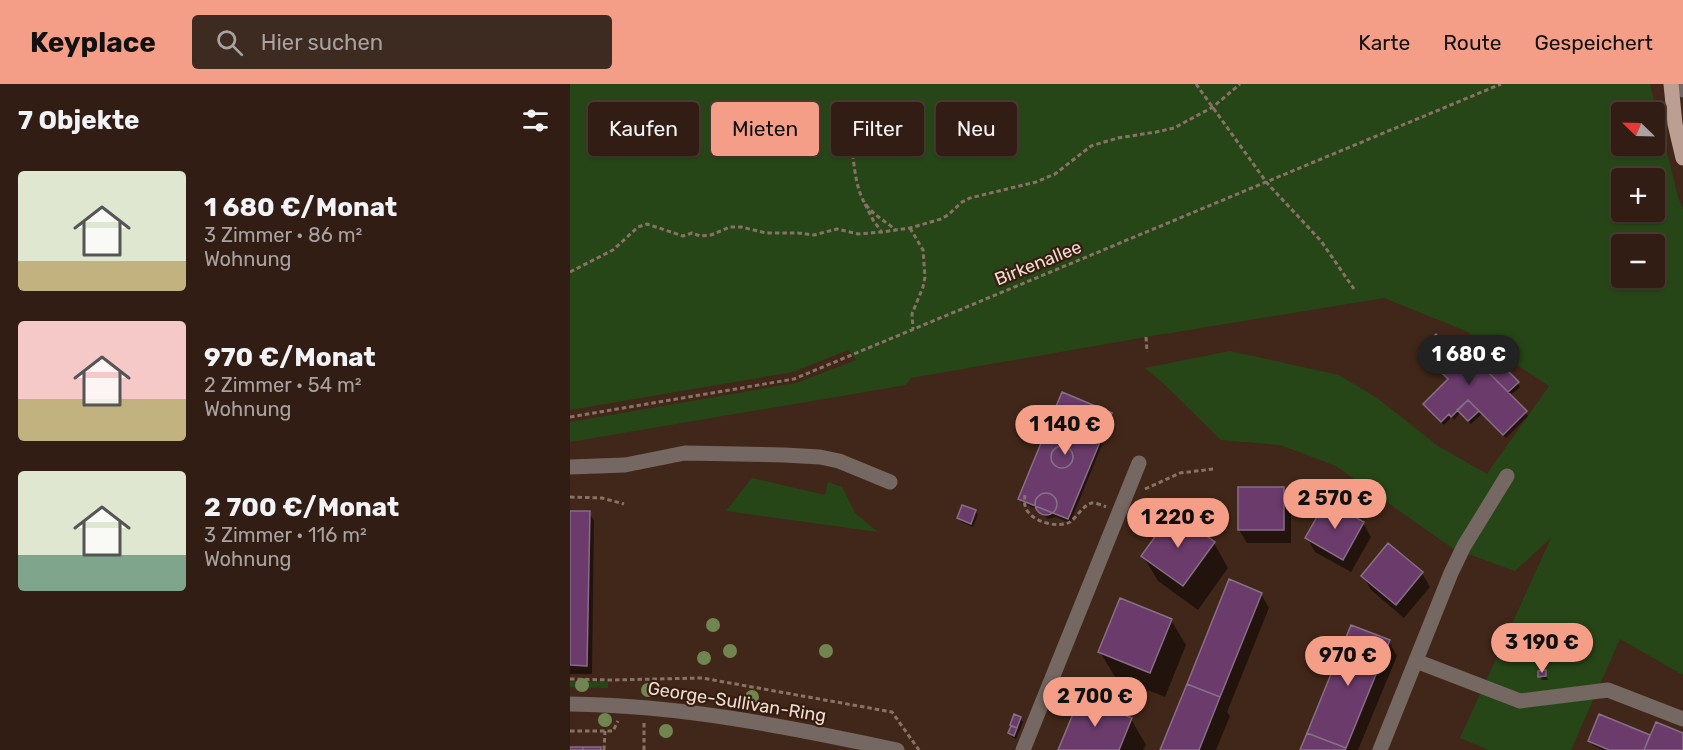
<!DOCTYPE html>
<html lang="de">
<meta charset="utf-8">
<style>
:root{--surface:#311d13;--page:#3d2a21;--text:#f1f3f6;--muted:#a8a2a0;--line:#4c3b33;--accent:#f49e88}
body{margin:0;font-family:Rubik,sans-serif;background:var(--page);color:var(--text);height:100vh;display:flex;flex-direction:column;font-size:22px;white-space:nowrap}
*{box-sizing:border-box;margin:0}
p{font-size:20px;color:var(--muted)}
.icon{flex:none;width:33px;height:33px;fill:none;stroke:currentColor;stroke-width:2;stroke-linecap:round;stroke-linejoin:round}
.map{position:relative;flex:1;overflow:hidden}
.side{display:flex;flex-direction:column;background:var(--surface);width:570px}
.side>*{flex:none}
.banner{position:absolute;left:18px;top:18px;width:570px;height:54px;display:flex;gap:12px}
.needle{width:39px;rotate:293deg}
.fabs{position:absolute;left:1041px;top:18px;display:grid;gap:12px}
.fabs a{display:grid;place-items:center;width:54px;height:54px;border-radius:6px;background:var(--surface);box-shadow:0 2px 4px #0004,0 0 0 2px var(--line);font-size:30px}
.price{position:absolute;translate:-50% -51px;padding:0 14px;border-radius:21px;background:var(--accent);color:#111;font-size:20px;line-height:39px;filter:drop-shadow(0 2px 3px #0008)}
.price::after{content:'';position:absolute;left:50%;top:36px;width:18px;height:14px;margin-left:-9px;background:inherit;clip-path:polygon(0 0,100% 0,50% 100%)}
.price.current{background:#222;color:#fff}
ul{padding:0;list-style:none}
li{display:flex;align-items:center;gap:18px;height:150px;padding:0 18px}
li span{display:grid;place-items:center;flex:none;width:168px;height:120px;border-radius:6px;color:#555}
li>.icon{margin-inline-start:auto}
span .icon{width:72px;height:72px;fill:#fffc;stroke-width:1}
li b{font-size:26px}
h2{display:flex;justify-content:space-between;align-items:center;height:72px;padding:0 18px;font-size:26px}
.tag{padding:0 21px;border-radius:6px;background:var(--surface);box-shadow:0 2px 4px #0004,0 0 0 2px var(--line);font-size:21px;line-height:54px}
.tag.current{background:var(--accent);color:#111}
header{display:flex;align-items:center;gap:36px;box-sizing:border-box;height:84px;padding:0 30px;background:var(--accent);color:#111}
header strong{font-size:28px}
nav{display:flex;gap:33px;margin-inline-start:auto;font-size:21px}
.search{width:420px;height:54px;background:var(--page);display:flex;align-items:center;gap:15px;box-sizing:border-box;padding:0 21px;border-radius:6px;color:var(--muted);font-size:22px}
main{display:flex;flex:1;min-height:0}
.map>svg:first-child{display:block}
.green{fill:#274617;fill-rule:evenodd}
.shadow{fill:#0007}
.building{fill:#6a3b6b;stroke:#876f87;stroke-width:1.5}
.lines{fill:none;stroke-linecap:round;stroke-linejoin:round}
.path{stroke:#887266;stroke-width:3;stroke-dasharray:4.5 3;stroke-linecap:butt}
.minor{stroke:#756761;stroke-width:15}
.major{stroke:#bc9e92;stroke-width:15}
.tree{fill:#718551}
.labels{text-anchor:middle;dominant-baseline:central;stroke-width:4.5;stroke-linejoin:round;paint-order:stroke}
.street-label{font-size:18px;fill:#eedcd3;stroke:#361d0f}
</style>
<header>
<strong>Keyplace</strong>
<div class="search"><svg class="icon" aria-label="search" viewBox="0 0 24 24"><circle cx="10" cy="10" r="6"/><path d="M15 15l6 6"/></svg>Hier suchen</div>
<nav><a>Karte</a><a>Route</a><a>Gespeichert</a></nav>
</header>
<main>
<section class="side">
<h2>7 Objekte<svg class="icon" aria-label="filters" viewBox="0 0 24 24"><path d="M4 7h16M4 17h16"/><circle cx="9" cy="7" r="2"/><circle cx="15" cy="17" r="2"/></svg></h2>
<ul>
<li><span style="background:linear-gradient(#dfe7d0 75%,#c2b280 0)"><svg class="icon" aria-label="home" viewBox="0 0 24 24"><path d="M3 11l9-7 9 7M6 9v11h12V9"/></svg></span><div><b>1 680 €/Monat</b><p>3 Zimmer · 86 m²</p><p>Wohnung</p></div></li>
<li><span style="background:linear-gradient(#f6c9c9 65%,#c2b280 0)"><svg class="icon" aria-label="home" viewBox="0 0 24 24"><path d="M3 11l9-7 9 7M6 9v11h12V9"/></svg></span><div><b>970 €/Monat</b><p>2 Zimmer · 54 m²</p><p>Wohnung</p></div></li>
<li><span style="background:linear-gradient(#dfe7d0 70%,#7fa58c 0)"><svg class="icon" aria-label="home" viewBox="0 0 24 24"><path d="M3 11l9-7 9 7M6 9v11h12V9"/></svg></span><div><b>2 700 €/Monat</b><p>3 Zimmer · 116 m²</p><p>Wohnung</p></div></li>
</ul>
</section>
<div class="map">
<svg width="1113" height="666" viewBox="0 0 1113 666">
<rect width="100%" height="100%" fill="#412719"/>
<path class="green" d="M0,0h1080l28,113 5,12v466l-63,-36 -49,111h-82l-29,-12 91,-200 -36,33 -63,-23 -116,-82 -56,-21 -59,-5 -57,-56 -19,-16 85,-17 109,24 38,23 61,48 49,28 62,-88 -83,-55 -82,-33 -238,39 -235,41 -5,7 -336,57v-20l226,-39 60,-23 -8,-10 -55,22 -223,38zM1052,28h32v34h-32zM1052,94h32v34h-32zM1052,160h32v34h-32z
M182,394l73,17 3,-13 14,5 13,26 23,19 -152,-21z
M0,597l38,1v6l-38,-1z"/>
<path class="shadow" d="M908,268l40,31 2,4 -10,9 18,20 -22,22 -24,-24 -11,10 -11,-11 -6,7 -2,-3 -8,8 -19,-20 24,-24 -26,-26z
M541,330l2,4 -43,105 -14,-6 -8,2 -11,-10 -15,-6 -2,-4z
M713,405l8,13v41h-44l-8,-13z
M757,419l36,20 8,14 -20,35 -36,-20 -8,-14z
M405,427l3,4 -5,12 -12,-5 -2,-4z
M0,428h19l5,9 -2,153h-22z
M644,459l14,25 -30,42 -40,-29 -15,-25z
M852,489l8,14 -26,31 -33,-28 -8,-14z
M691,510l8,14 -42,104 3,4 -14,34h-54z
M601,536l15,25 -21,52 -50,-20 -15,-25z
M819,558l8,14 -39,94h-56z
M975,587l3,9h-6l-2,-4z
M445,632l5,2 3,4 -7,17 -4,-2 -2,-4z
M1030,632l51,21 32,-2v15h-80l-11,-5 -2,-4z
M561,635l15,26 -3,5h-83z"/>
<path class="building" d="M866,250l17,17 13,-13 12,12 -6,6 55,55 -24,24 -35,-35 -17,17 -2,-3 -8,8 -18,-18 25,-25 -29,-28z
M912,261l37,37 -11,10 -36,-36z
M492,308l50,21 -44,106 -50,-20z
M898,316l11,11 -11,10 -11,-11z
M481 373a11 11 0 1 1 22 0a11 11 0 1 1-22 0Z
M668,403h46v43h-46z
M465 420a11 11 0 1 1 22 0a11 11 0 1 1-22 0Z
M756,417l38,21 -21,38 -38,-22z
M392,421l14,5 -5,14 -14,-6z
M0,427h20l-3,155 -17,-1z
M603,428l42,30 -32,44 -42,-30z
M818,459l35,29 -27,33 -35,-29z
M659,495l33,14 -42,104 -33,-13z
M550,514l52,21 -22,54 -52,-21z
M781,541l39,15 -44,108 -39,-15z
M976,586v6l-8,1v-6z
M617,600l33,13 -21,53h-39z
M510,613l52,21 -13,32h-61z
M444,630l7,3 -4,11 -7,-3z
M1029,630l51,21 -6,15h-35l-21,-9z
M1086,638l27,11v17h-39z
M441,642l6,2 -3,8 -6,-3z
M737,649l39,15 -1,2h-45z
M0,663h13v3h-13z
M13,663h18v3h-18z"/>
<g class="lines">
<path class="path" d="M626,0l71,99 54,58 33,48
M282,63c2,17 3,35 10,51 6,14 23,23 34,32
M295,120l8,16 8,11
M340,144l13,22 2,27 -2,10 -11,27 1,15
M0,188l43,-22 25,-23 9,-3 36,12 9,-3 8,3 11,-1 19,-8h11l25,6h32l16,2 23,-6 21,5 24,-2 28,-4 31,-9 7,-4 14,-13 8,-4 66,-16 19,-8 36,-28 27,-8 38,-6 18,-4 39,-21 27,-23
M576,253l1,15
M0,333l224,-38 707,-295
M575,405l35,-16 33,-4
M455,411c-1,6 -1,13 4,18 8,10 30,15 41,9 7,-5 13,-17 22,-19 4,0 10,2 14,4
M0,413l32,1 22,6
M0,595l41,1 91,-2 190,34 27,38
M0,647h43l5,-10
M34,666l1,-19
M74,666v-28"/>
<path class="minor" d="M1111,0l2,6
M0,383l55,-2 60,-12 99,2 36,2 19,4 51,21
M846,577l104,40 88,-11 75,29
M0,620c110,1 220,23 327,46
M453,666l116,-287
M810,666l71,-177 13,-27 43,-70"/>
<path class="major" d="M1101,0l4,40 8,34"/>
</g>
<g class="tree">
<circle cx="143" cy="541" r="7"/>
<circle cx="160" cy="567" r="7"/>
<circle cx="256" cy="567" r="7"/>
<circle cx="134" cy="574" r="7"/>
<circle cx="12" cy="601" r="7"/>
<circle cx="78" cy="606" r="7"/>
<circle cx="182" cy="613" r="7"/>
<circle cx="35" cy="636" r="7"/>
<circle cx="96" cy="647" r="7"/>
</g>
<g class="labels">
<g class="street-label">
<text transform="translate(468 179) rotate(-22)">Birkenallee</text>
<text transform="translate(167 618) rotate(9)">George-Sullivan-Ring</text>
</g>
</g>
</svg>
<div class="fabs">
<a><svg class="needle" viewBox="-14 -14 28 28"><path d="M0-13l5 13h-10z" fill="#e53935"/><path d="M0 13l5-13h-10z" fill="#a8a2a0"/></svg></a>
<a>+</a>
<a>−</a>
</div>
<b class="price current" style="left:899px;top:302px">1 680 €</b>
<b class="price" style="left:495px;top:372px">1 140 €</b>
<b class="price" style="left:765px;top:446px">2 570 €</b>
<b class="price" style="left:608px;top:465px">1 220 €</b>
<b class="price" style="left:972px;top:590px">3 190 €</b>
<b class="price" style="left:778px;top:603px">970 €</b>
<b class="price" style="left:525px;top:644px">2 700 €</b>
<div class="banner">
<a class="tag">Kaufen</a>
<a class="tag current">Mieten</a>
<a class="tag">Filter</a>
<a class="tag">Neu</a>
</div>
</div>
</main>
